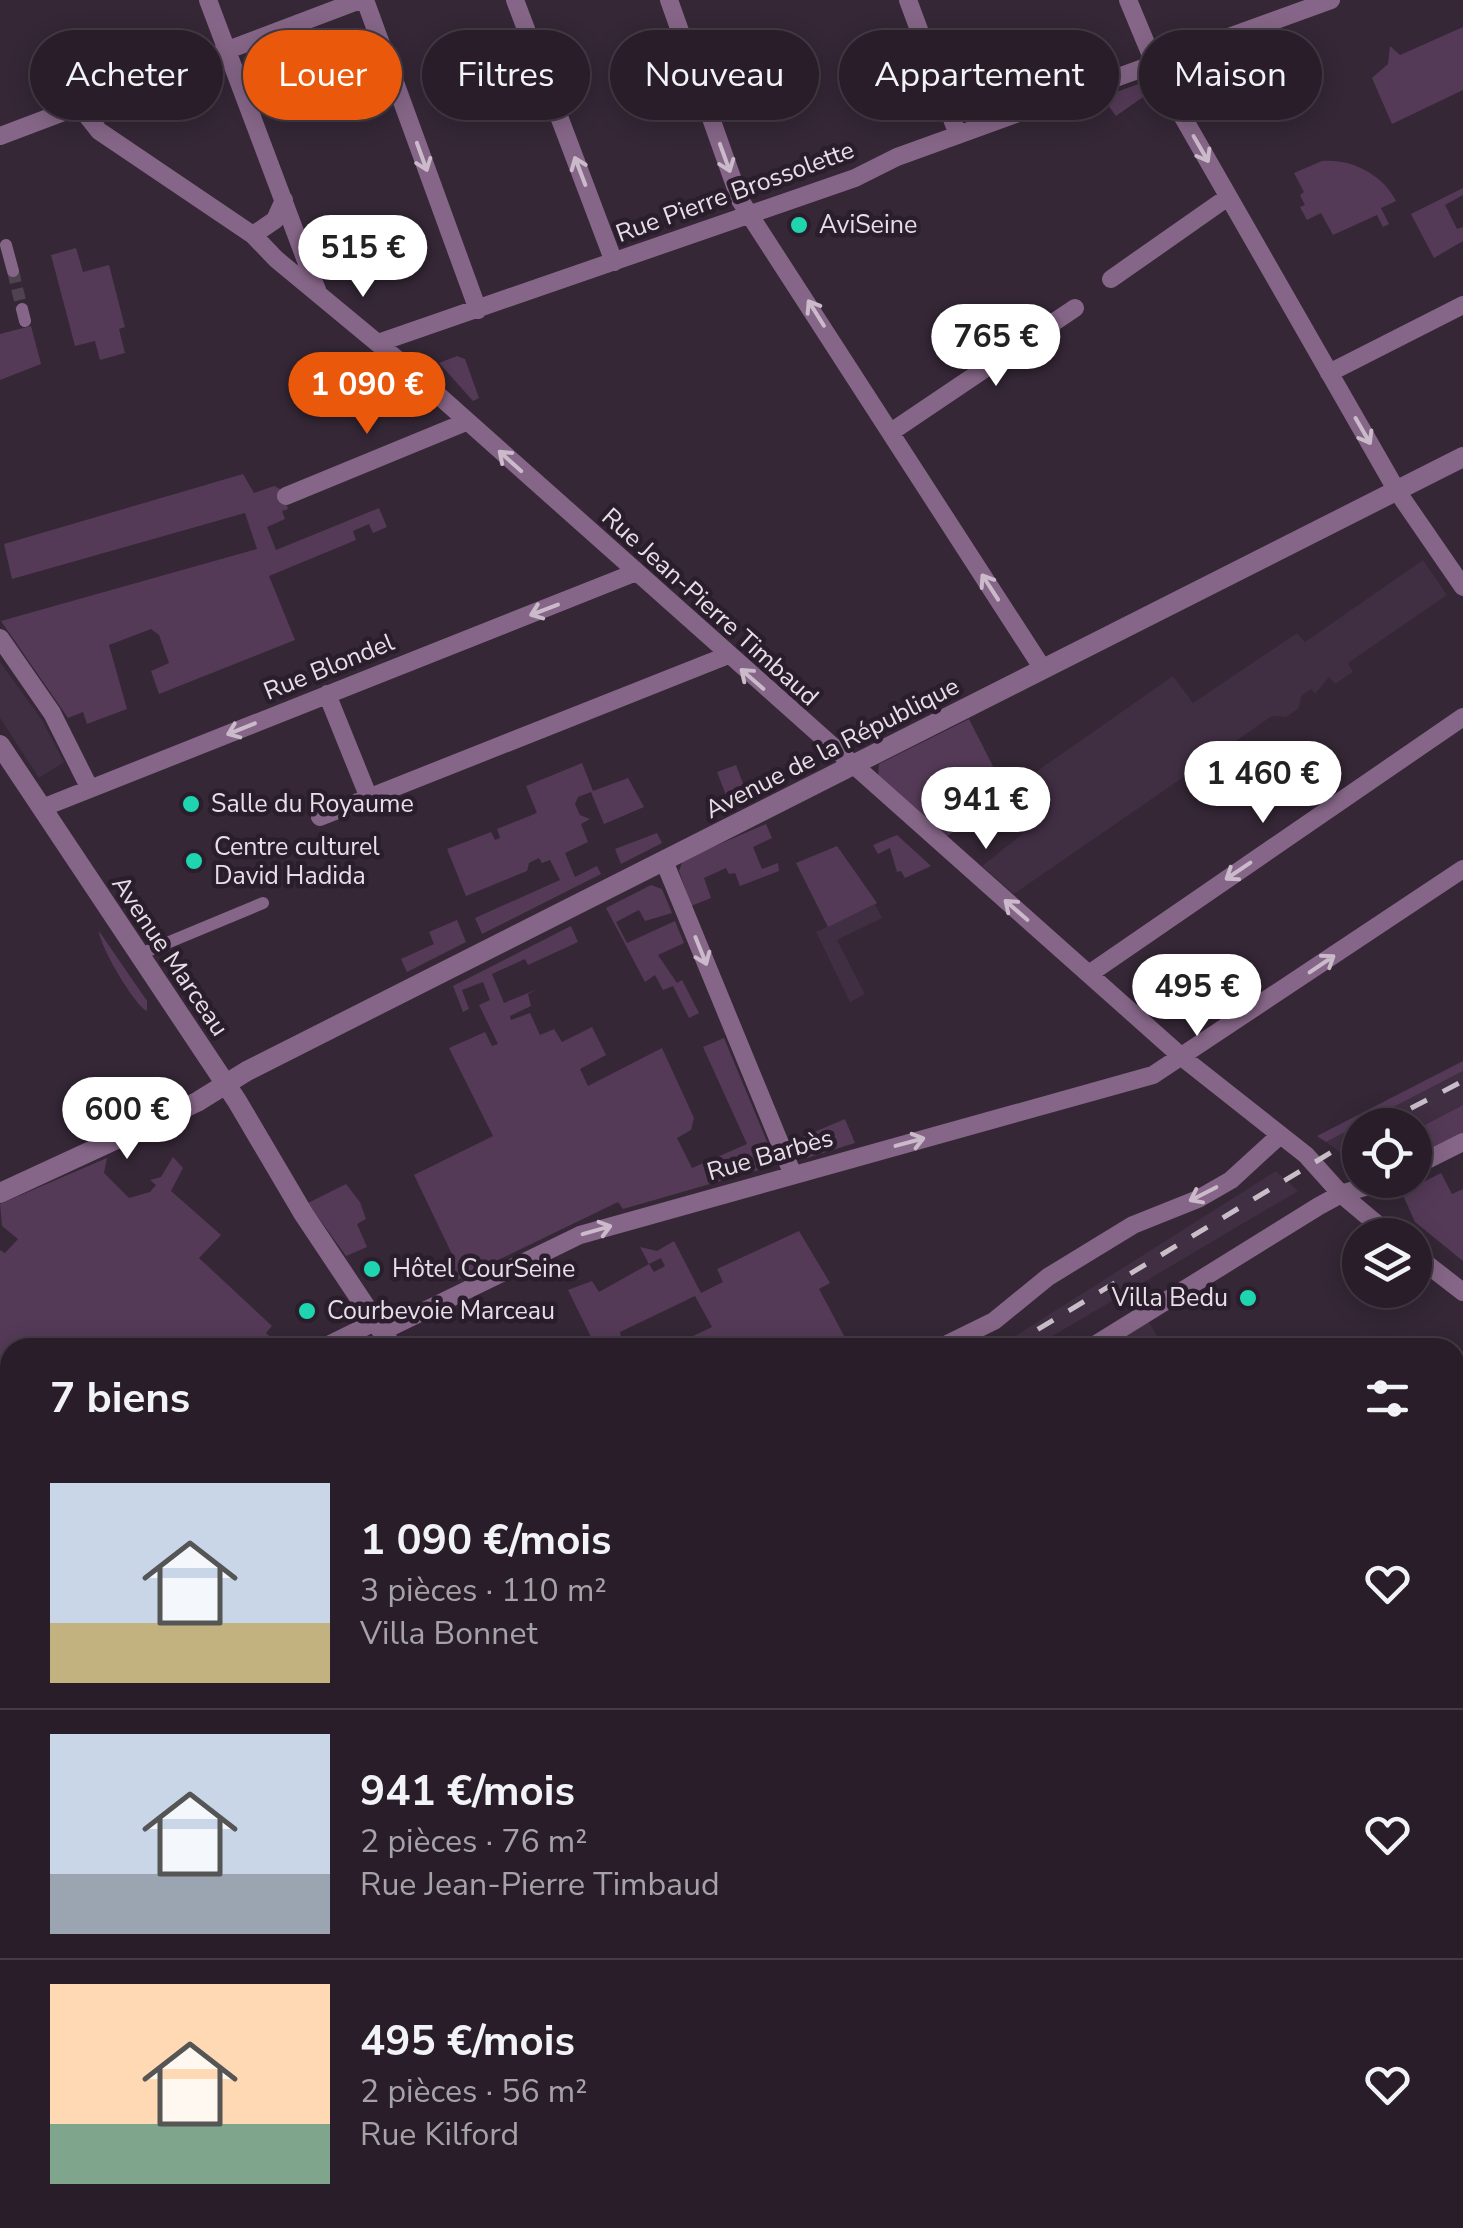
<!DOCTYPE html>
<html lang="fr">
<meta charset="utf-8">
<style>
:root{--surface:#281d28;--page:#342a34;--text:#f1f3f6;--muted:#a5a2a8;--line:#443b45;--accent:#ea580c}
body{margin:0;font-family:"Nunito Sans",sans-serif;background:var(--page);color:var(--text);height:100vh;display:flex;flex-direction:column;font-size:38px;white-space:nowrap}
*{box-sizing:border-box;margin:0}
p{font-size:32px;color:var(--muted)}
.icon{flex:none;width:55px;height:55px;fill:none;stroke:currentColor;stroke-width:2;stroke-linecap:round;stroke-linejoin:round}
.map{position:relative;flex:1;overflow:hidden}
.sheet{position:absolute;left:0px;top:1338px;width:1465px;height:892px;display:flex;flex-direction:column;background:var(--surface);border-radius:30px 30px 0 0;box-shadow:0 5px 25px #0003,0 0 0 2px var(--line)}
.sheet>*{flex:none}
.banner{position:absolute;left:30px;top:30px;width:1405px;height:90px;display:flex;gap:20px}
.tools{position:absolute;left:1342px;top:1108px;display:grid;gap:20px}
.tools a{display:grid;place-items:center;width:90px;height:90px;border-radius:50%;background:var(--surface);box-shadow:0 5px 25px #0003,0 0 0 2px var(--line);font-size:50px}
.price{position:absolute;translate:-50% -85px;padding:0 22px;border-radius:35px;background:#fff;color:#222;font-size:32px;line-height:65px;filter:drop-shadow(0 2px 5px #0008)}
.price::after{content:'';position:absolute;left:50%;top:60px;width:30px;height:22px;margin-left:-15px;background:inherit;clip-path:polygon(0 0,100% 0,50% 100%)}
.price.selected{background:var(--accent);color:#fff}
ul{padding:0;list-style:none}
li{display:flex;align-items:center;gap:30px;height:250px;padding:0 50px}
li+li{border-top:2px solid var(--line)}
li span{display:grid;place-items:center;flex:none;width:280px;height:200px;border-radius:0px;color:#555}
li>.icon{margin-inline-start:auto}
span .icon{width:120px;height:120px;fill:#fffc;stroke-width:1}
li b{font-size:42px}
h2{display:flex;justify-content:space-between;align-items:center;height:120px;padding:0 50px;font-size:42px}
.tag{padding:0 35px;border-radius:45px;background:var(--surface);box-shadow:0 5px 25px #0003,0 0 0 2px var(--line);font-size:35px;line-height:90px}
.tag.selected{background:var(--accent);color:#fff}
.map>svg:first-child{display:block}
.built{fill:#402e42}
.green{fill:#543a57}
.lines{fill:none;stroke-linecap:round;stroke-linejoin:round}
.pedestrian-tunnel{stroke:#504251;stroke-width:12;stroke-dasharray:12 6;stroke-linecap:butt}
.pedestrian{stroke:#866688;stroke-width:12}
.minor{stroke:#866688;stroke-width:18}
.tertiary{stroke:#866688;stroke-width:20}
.secondary{stroke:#b886bd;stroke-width:20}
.rail{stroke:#c8bec8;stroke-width:5;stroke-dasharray:18 18;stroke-linecap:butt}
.oneway{stroke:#cabaca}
.poi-dot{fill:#1fd5b0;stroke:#2a1d2c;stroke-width:4}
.labels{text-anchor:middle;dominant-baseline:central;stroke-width:9;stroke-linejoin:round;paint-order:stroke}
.street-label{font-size:25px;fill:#e7dee7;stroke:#2a1d2c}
.poi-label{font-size:25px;fill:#e7dee7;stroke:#2a1d2c;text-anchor:start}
</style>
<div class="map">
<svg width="1463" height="2228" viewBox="0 0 1463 2228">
<rect width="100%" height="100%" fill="#352736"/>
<path class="built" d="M1423,560l24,35 -99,68 5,9 -18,12 -6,-7 -14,17 -4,-5 -9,6 -4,14 -12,8 -14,-1 -258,178 -32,-28 68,-54 1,-9 -18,-29 140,-98 20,27 104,-70 8,9z
M0,662l42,58 22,42 -25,16 -39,-60z
M875,904l7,14 -45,22 28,54 -15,8 -34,-70z
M1463,1071v34l-48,25v-5h-55v33l-7,4 -27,-20z
M1276,1171l22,20 -264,156h-36z
M1148,1320l15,27 -58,1z"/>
<path class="green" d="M1463,27v63l-71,34 -20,-46 16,-14 2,-18 10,9z
M1233,49l12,23 -57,28 -16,-28z
M1147,81l6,9 -37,26 -14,-19z
M1322,161c28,-3 61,13 74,40l-15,7 8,16 -6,3 -6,-12 -44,20 -12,-22 -14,7 -7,-13 5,-2 -5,-10 4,-3 -10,-19z
M1463,188v7l-18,10 12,24 6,-2v14l-29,17 -23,-44z
M76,248l7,24 26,-7 16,62 -6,2 6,24 -25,7 -5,-19 -20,5 -24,-91z
M31,326l10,38 -41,16v-46z
M457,356l8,3 14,39 -6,3 -34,-38z
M243,474l11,19 20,-7 8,4 6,19 -6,2 3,8 -18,8 9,23 103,-42 8,19 -14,6 -4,-9 -16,7 3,9 -87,36 26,64 -136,54 -8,-23 18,-8 -10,-28 -8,-6 -42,16 18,64 -40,15 -4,-12 -15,6 -67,-97 256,-72 -12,-36 -233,66 -8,-35z
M969,719l38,75 -61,43 -68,-59 1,-14z
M582,763l11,28 35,-13 16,29 -40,17 -13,-32 -13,5 -3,7 5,11 10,4 -9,5 7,18 -23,11 10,24 22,-11 4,8 -119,60 -7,-16 85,-38 -10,-20 -8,3 -3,-5 -10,5 -2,8 -61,25 -19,-47 44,-17 4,8 5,-2 -3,-9 40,-16 -11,-27z
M736,765l13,34 -18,9 -14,-36z
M766,824l6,14 -19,9 9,22 16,-6 1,8 -39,15 -5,-13 -6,1 -3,-6 -22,10 7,20 -20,8 -12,-35 4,-11z
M657,833l5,10 -41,21 -6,-15z
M897,835l34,31 -26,12 -4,-7 -4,1 -7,-24 -12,6 -5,-9z
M837,846l40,57 -49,24 -32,-64z
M651,885l11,4 10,24 -27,8 -6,-11 -23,12 11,21 48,-22 9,22 -26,12 19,28 5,-3 17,33 -10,5 -16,-32 -10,4 -8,-15 -10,7 -39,-74z
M457,920l9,22 -59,30 -6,-13 33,-15 -5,-12z
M571,926l7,16 -50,23 -3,-6 -33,15 12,29 34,-14 -10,5 3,12 -21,10 1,4 19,-7 10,22 14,-6 8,13 30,-15 14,28 -26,14 8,17 74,-38 32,70 -3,12 -14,8 15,30 55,-24 -44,-97 21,-9 49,118 -4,11 -146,42 -5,-7 -161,78 -10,-23 5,-3 -38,-79 79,-39 -44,-88 36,-16 7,14 6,-2 -19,-39 11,-5 -7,-18 -21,8 7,19 -6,3 -10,-26z
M99,931l48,70v10c-12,-5 -48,-66 -48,-80z
M1463,1061v10l-137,71 -9,-6z
M1463,1105v31l-48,23v-29z
M845,1119l10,24 -48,15 -7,-20z
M173,1157l10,11 -12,23 50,44 -22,23 73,68 -6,7 15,13 -271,2v195l-10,10v-303l5,3 13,-14 -16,-13 -2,-22 107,-46 -3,15 25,25 21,-6 6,-7 -6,-5 11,-3z
M1441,1173l11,21 11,-5v72l-48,-39 -13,-29z
M346,1184l14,18 6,17 -9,5 10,23 -21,9 -38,-53z
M799,1231l31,52 -11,6 31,58h-148l-9,-11 19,-9 -17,-31 -75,36 3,15h-27l-28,-57 24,-9 7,11 50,-28 5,8 11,-6 -4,-8 -12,6 -9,-17 17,4 17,-10 27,52 22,-11 -6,-13z
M10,1618v98l-10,5v-92z
M1004,2220h300l-10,8h-281z"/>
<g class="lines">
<path class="pedestrian-tunnel" d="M13,271l9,38"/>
<path class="pedestrian" d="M6,245l7,26
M22,309l3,12
M138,955l125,-52
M1455,1710l8,-2"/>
<path class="minor" d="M208,0l109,290
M365,0l113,310
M515,0l99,262
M669,0l71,200 303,469
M908,0l50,135
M1128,0l32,77 237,414 66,96
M80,107l19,24 154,104 23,24 134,111 773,688 123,97 35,39 49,41
M0,136l360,-136
M253,235l22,-15 9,-20
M1111,279l117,-82
M378,343l477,-165 42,-21 434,-157
M1329,373l134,-68
M891,432l184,-124
M286,496l180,-74
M0,638l52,75 38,76
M327,694l42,104
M42,808l592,-235
M320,817l406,-161
M664,861l129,314
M1089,974l374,-257
M1415,1166l48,-24
M1415,1255l48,37
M383,1331l197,-96 573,-160 310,-206
M322,1348l55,-27
M939,1348l55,-27 54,-44 85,-52 65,-26 33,-19 49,-45
M1090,1348l229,-142 22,-12 47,-14
M1455,1443l8,-2
M0,1601l10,-9
M0,1725l10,-5
M0,1814l10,-6
M1455,1820l8,-2
M1455,1935l8,-2
M1455,2040l8,-1
M0,2131l10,-7
M470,2220l16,8
M364,2228l11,-8
M890,2228l26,-8"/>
<path class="tertiary" d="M0,745l237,356 66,112 90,135
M0,1193l197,-91 50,-31 1216,-614"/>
<path class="secondary" d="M1455,2133l8,-6
M891,2228h1
M1324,2228l9,-8
M1345,2228l9,-8"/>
<path class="rail" d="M1379,1125l84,-44
M1007,1348l353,-213
M0,1997l10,-7"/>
</g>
<defs><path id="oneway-shaft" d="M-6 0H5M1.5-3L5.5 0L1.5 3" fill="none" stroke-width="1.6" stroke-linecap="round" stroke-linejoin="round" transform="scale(2.5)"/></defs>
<g class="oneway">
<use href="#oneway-shaft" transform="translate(1201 149) rotate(60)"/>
<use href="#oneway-shaft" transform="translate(422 157) rotate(70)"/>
<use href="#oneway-shaft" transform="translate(725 158) rotate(70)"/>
<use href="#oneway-shaft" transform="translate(580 171) rotate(-111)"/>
<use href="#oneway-shaft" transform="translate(816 313) rotate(-122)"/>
<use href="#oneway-shaft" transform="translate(1363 431) rotate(60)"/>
<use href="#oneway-shaft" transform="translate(510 461) rotate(-138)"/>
<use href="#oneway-shaft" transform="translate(990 587) rotate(-123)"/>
<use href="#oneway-shaft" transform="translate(544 610) rotate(159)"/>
<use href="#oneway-shaft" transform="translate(752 679) rotate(-139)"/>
<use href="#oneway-shaft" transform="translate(241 729) rotate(158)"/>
<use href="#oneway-shaft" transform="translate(1238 871) rotate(146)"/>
<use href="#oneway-shaft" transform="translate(1016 910) rotate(-139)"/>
<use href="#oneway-shaft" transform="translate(701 951) rotate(68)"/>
<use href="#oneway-shaft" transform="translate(1322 964) rotate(-34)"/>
<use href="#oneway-shaft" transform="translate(910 1142) rotate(-15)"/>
<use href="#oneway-shaft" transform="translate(1203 1194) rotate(153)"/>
<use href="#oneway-shaft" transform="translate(597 1230) rotate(-16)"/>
</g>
<g class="poi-dot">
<circle cx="799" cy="225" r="10"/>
<circle cx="191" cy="804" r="10"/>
<circle cx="194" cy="861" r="10"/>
<circle cx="372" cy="1269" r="10"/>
<circle cx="1248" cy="1298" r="10"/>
<circle cx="307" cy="1311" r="10"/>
</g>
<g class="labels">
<g class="street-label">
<text transform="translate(735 192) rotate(-20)">Rue Pierre Brossolette</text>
<text transform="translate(710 607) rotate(42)">Rue Jean-Pierre Timbaud</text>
<text transform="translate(329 667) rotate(-22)">Rue Blondel</text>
<text transform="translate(832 748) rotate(-27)">Avenue de la République</text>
<text transform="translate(170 956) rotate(56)">Avenue Marceau</text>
<text transform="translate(770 1155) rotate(-16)">Rue Barbès</text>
</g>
<g class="poi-label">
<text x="819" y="225">AviSeine</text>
<text x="211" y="804">Salle du Royaume</text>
<text x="214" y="847">Centre culturel<tspan x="214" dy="29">David Hadida</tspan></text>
<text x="392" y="1269">Hôtel CourSeine</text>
<text x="1228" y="1298" text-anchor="end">Villa Bedu</text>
<text x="327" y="1311">Courbevoie Marceau</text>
</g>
</g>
</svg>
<div class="tools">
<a><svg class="icon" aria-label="locate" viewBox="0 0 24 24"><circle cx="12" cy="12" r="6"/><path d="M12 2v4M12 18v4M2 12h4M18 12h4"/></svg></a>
<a><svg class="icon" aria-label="layers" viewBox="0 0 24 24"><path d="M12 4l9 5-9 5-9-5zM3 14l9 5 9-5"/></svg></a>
</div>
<b class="price" style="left:363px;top:300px">515 €</b>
<b class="price" style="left:996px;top:389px">765 €</b>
<b class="price selected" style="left:367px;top:437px">1 090 €</b>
<b class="price" style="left:1263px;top:826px">1 460 €</b>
<b class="price" style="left:986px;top:852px">941 €</b>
<b class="price" style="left:1197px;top:1039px">495 €</b>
<b class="price" style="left:127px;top:1162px">600 €</b>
<div class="banner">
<a class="tag">Acheter</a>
<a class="tag selected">Louer</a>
<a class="tag">Filtres</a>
<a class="tag">Nouveau</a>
<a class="tag">Appartement</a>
<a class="tag">Maison</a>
</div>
<section class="sheet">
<h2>7 biens<svg class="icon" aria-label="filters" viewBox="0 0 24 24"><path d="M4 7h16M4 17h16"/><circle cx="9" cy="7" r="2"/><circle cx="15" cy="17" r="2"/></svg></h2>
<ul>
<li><span style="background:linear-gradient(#c9d6e8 70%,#c2b280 0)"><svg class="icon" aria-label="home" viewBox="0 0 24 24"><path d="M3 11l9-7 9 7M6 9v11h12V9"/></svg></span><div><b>1 090 €/mois</b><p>3 pièces · 110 m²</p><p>Villa Bonnet</p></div><svg class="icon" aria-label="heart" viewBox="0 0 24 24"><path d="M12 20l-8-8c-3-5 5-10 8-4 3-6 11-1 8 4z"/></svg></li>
<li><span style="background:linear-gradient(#c9d6e8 70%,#9aa5b1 0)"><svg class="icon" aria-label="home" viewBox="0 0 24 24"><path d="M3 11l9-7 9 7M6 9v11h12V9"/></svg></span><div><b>941 €/mois</b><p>2 pièces · 76 m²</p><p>Rue Jean-Pierre Timbaud</p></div><svg class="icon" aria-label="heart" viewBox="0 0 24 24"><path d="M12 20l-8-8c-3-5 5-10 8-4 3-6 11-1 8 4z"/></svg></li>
<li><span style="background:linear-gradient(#ffd9b3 70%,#7fa58c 0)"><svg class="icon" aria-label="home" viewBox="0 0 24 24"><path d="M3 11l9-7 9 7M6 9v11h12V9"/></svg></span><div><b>495 €/mois</b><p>2 pièces · 56 m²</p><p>Rue Kilford</p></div><svg class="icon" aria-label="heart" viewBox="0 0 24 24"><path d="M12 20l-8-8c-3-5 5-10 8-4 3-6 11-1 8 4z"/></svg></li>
</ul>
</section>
</div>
